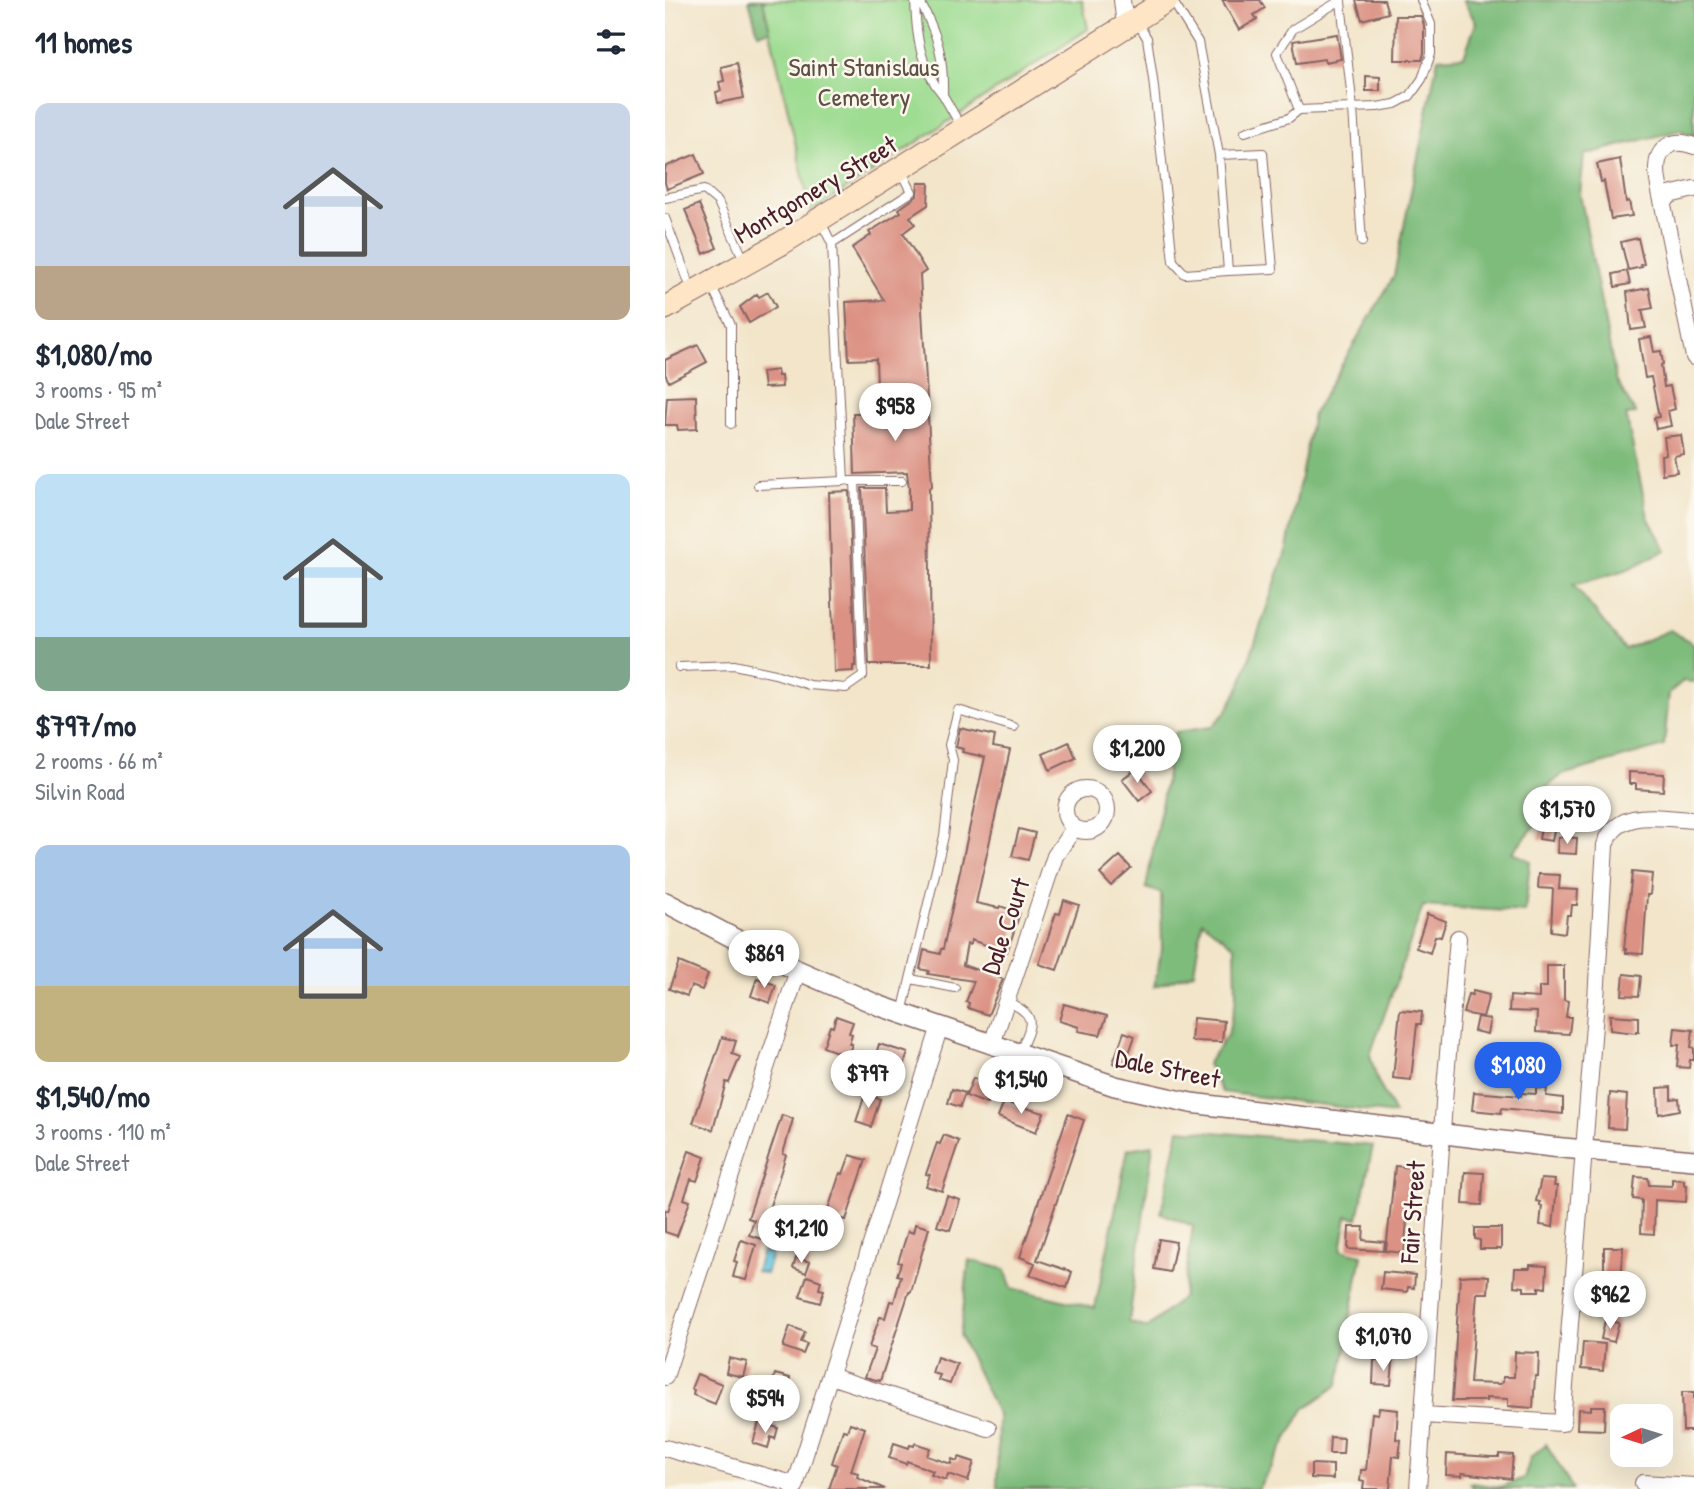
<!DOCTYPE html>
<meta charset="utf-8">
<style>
:root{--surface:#fff;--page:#f6f6f7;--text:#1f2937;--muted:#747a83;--accent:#2563eb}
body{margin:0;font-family:"Patrick Hand",sans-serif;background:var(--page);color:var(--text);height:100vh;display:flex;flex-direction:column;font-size:26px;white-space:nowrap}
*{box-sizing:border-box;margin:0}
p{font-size:23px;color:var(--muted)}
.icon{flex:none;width:38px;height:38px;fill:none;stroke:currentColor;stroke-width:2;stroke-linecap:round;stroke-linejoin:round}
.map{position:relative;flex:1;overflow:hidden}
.panel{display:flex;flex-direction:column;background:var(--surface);width:665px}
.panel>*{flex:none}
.needle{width:46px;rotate:266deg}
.fabs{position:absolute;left:945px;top:1404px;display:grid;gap:14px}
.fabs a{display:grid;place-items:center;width:63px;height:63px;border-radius:14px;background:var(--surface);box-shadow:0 7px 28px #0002;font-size:35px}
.price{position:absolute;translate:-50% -60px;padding:0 16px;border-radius:24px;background:#fff;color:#222;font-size:23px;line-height:46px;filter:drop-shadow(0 2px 4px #0008)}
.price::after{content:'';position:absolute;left:50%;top:42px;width:21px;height:16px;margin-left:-10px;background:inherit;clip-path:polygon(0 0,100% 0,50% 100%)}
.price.on{background:var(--accent);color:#fff}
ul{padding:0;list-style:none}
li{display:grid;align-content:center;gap:14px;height:371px;padding:0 35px}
li span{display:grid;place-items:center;height:217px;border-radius:14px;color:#555}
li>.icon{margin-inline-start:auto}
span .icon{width:126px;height:126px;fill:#fffc;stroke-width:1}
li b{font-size:30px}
h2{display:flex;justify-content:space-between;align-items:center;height:84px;padding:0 35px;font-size:30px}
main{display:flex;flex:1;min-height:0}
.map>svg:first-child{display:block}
.green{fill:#9ddc91;stroke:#747e5e;stroke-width:2}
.forest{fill:#7ebc7b;stroke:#646e53;stroke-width:2}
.water{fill:#61c6df;stroke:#567285;stroke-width:2}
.building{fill:#db9183}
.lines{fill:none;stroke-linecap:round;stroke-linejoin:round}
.service-casing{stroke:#856463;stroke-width:10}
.minor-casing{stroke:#856463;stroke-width:18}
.tertiary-casing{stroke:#856463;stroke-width:22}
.secondary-casing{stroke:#856463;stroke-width:25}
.service{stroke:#fff;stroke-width:8}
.minor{stroke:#fff;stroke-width:16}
.tertiary{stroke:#fff;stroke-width:19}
.secondary{stroke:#fde5c5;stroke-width:23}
.labels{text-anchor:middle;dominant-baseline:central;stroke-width:5;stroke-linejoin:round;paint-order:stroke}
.park-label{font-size:26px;fill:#5f4e44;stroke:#fbf7ec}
.street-label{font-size:26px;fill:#4a1f2b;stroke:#fbf7ec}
</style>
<main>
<section class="panel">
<h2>11 homes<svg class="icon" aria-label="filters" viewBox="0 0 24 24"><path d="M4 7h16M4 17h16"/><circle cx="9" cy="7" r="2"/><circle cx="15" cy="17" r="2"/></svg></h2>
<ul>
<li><span style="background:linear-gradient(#c9d6e8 75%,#b9a48a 0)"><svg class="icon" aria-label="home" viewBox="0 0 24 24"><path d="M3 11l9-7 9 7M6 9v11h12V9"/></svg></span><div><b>$1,080/mo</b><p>3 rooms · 95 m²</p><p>Dale Street</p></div></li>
<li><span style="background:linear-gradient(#bfe0f5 75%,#7fa58c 0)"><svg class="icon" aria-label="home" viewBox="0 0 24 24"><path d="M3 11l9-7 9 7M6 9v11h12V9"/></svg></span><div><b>$797/mo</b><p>2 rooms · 66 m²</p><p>Silvin Road</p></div></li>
<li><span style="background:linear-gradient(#a9c7e8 65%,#c2b280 0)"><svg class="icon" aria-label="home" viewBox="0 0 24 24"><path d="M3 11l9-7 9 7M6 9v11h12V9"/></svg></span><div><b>$1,540/mo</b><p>3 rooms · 110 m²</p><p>Dale Street</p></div></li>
</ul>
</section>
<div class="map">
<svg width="1029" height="1489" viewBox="0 0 1029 1489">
<rect width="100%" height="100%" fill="#fbf7ec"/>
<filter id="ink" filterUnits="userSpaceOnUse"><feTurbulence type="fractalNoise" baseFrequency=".0143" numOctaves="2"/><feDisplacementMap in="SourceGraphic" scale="14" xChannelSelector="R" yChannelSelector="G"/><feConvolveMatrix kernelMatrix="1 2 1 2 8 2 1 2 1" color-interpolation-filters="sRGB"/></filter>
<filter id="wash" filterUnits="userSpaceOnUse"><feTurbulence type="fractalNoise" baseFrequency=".00686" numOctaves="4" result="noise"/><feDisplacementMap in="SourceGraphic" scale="28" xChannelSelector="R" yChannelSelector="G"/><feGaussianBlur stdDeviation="1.57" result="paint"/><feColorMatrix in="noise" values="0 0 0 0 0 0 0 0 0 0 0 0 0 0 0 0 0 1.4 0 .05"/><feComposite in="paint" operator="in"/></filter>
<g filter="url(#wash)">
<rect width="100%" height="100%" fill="#f2e5ca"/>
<path class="green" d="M98,0h319l6,29 -277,183z"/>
<path class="forest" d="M84,0h14l7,31 -12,2z
M798,0h231v137l-14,-7 -96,25 -4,39 36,186 20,34 -10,1 22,102 18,33 -40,20 -52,15 51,64 45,-19 24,14v38l-11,-1 -14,12 -5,53 -102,29 -22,18 -5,33 -23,26 18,9 -5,51 -102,-6 -53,149 8,27 17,32 -173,-22 -15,-28 21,-30 8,-35 -1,-52 -33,-26 -8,51 -40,15 8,-39 -1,-55 -15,-5 21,-115 -3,-21 12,-20 35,-5 15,-15 14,-26 47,-138 26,-134 81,-138 44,-218 26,-2 12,-33z
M514,1129l194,17 -15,72 -11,-2 -6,34 21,5 -12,64 71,4v16l-72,-3 -11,49 -34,24 -46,80h-261l1,-74 -38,-79 9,-76 36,9 7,19 83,20 33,-159 25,-4 -24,177 18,6 36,-31 10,-71 -32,-13z
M881,1444l27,45h-99l-4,-6 30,4 24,-9 7,-21z"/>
<path class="water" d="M97,1251l10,3 -6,20 -10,-3z"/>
<g id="blocks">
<path class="building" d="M557,0h38l5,8 -11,7 3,4 -18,11z
M691,0h28l4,13 -26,7z
M731,16h25l3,9v28l-2,7h-27z
M672,34l4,25 -16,3 -1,-3 -27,4 -4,-22z
M72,63l7,35 -26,5 -2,-11 5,-1 -2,-9 5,-1 -3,-14z
M701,76l14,1v14h-14z
M31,154l8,20 -37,15 -2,-6v-16z
M955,159l6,43 3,-1 3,15 -21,3 -7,-38 -3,1 -4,-18z
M253,183h11l-1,22 -18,12 5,7 -12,9 23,38 -6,4 12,212 -3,1 2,177h-62l-7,-177h23l1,23 23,-1v-22l-2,-16 -52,2 -2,-61h25l-2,-54 -27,1 -3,-58 38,-2 -32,-52 19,-13 -2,-3 32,-20 -2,-3 18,-13z
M34,204l18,44 -13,6 -19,-44z
M973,238l6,26 -3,1 1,2 -14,3 -7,-28z
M962,271l3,13 -15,3 -2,-13z
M984,288l4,20 -11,2 4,18 -15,2 -4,-38z
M103,292l8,15 -27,16 -9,-16 17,-13 2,3z
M986,337l3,15 7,-1 2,13 -2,1 3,22 6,-1 5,23 -7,2 3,15 -15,3 -2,-11 5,-1 -8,-40 -6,1 -6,-39z
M33,345l9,17 -38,20 -4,-8v-14z
M112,370l1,6h3l1,11 -18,1 -2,-16z
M31,396l1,33 -19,1 -1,-5h-12l2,-28z
M1016,435l3,19 -10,2 3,16 -15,2 -1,-19 5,-1 -2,-17z
M184,491l7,175h-3v5l-19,1 -5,-180z
M295,728l35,8 -2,11 17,3 -34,153 23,5 1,-2 20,7 -13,39 -36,-12 -1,5 -3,-1 -4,21 40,14 -15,36 -20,-7 1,-5 -3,-1 8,-21 -46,-7 1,-3 -9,-2 4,-19 16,4 1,-5h2l42,-192 -23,-5 1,-3 -7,-2z
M404,742l7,16 -26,12 -7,-16z
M471,769l16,22 -13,10 -17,-22z
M964,772l35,2 -1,17 -27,-2v-5h-7z
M894,795l32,1 -1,21 -32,-1z
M876,828l13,2 -2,11 -13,-2z
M354,829l16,4 -7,27 -16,-4z
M893,837l19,1 -1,16 -19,-1z
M455,856l11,12 -20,18 -11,-12z
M967,872l20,2 -2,21h-3l-4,59 -17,-1v-4h-2z
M874,874l21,1 -1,14 19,1 -1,15h-5l-1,10h-4l-2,18 -14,-2 2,-42 -15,-1z
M399,900l15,5 -22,65 -18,-6 17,-51 4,1z
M762,914l19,7 -5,16 -6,-1 -5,17 -14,-5z
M14,962l29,12 -6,16 -11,-4 -4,10 -18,-7z
M882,966h17v34l4,1 -2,16h5l-2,17 -33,-2 1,-20 -28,-1 1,-15 29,2v-11h8z
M959,974l17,2 -2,20 -17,-1z
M92,978l19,7 -6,18 -19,-7z
M808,991l16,4 -6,22 -20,-4 5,-19 4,1z
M399,1004l43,12 -7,19 -22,-4 1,-4 -20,-6z
M735,1010l22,2 -1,12h-4l-6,56 -18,-2z
M945,1015l29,2v14h-3v2l-26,-3z
M171,1016l17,6 -4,11 3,1 -3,10h3l-4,12 -25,-9 7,-21 3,1z
M812,1017l13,2 -3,15 -13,-3z
M528,1018l31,3 -2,21 -31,-1z
M1010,1028l18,2 -2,17 3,1v12h-4l-1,8 -12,-1 2,-22h-6z
M459,1032l11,4 -11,31 -11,-4z
M57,1037l14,4 -4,13 8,3 -11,26 -3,-1 -13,48 -20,-7z
M214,1044l29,9 -7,20 -28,-8z
M171,1064l20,8 -5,15 -20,-8z
M308,1078l10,4 2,-4 10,4 -8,22 -21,-8z
M1006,1087v12l8,-1 1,12 -21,4 -1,-26z
M871,1088l11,1 -1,7 17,2v16l-61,-6 -1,5 -29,-3 2,-18 47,4v-3l15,1z
M287,1089l13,4 -5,14 -12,-4z
M945,1093l17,2 -2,34 -17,-1z
M200,1094l15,5 -9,28 -15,-5z
M339,1102l40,11 -8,19 -38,-15z
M403,1114l16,6 -47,140 35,12 -5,16 -37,-13 5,-12 -15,-6z
M117,1115l11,4 -10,35 3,1 -21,67 5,2 -5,16 -16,-5 5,-15 -6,-2z
M279,1135l15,6 -17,50 -16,-5 4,-11 -4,-1 11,-31 3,1z
M24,1151l16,6 -8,24 -6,-2 -7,20 6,2 -13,35 -12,-4v-22l3,1z
M185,1155l16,5 -20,60 -4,-1 -3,11 -16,-5 17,-52 3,1z
M730,1166l17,2 -8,85 -18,-2z
M800,1172l19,1 -2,32 -19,-1z
M970,1177l13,1 1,7 23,1v-7l12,1v5h3l-1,17 -31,-2 -1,34 -13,-1 1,-33 -9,-1z
M876,1179l14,1 -1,6h3l-4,41 -13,-2 2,-19h-2v-4l-4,-1z
M282,1196l13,4 -10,30 -13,-4z
M250,1224l14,4 -18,64h-2l-29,89 -15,-4 10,-28 -6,-2 11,-30 5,1 5,-17 4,1 7,-26 -4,-1 4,-12 -3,-1 10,-31 5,2z
M684,1227h15l-1,13 22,2 -1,9 -36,-2z
M810,1228h26v21h-21v-9l-5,-1z
M494,1239l17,3 -6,30 -16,-3z
M76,1240l15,5 -10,35 -13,-3 4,-15 -3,-1z
M939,1247h19l-2,43 -17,-1z
M131,1258l14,4 -4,11 -13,-5z
M865,1265l17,1 -1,22 -7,-1v4h-15v-4l-10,-1 1,-18h15z
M718,1272l32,3 -1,13 -6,-1 -1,5 -26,-3z
M810,1275l14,1 -1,17h-11l-7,90 30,1 3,-2v-5h11l1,-25 24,1 -1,23h-3l-2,32 -25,-2v-7l-22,-1v3h-34l8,-125z
M142,1276l14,5 -2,8 5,1 -4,13 -20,-6z
M940,1320l14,3 -5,19 -13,-3z
M125,1326l15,6 -4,10 6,2 -4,10 -20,-7z
M918,1342l22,2 -2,27 -22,-2z
M272,1357l20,7 -7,20 -12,-4 2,-5 -8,-2z
M64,1358l18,4 -4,15 -17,-4z
M709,1360l19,2 -2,23 -18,-1z
M32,1374l25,10 -7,20 -22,-9 1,-5 -3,-1z
M110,1374l15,4 -2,9 4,1 -3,12 -20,-6z
M1017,1392h12v39h-11z
M926,1406h14l-1,24 -27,-1 1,-20 13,1z
M714,1408l19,2 -2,29 5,1 -2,17 -6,-1 -3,33h-27l1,-7 -4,-1 1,-11h5l6,-57 6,1z
M94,1422l19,6 -3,11 -4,-2 -3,11 -15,-5z
M185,1423l15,5 -14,43 7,2 -1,4 28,12h-56l8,-24 -5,-2 11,-33 4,1z
M665,1437l14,1 -1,16h-14z
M229,1443l15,5 1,-3 4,1 1,-3 15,5 -3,8 24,8 1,-5 5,2 2,-4 15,5 -6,19 -20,-7 -2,6 -15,-5 2,-4 -26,-10 -1,3 -17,-6z
M782,1454l44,3h8v-3l14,1 -2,24 -49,-6v3l-16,-1z
M646,1464l22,1v14l-22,-1z"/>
</g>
</g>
<g filter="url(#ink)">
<use href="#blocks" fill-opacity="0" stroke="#856463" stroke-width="2"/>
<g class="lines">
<g class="service-casing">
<path id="service" d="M250,0c1,35 5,68 28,95 1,-39 -5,-60 -24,-95
M676,2l12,107 9,133
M472,22l10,16 6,41 20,182 12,13 43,-3 -9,-116 -21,-113 -26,-42
M278,95l19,33
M634,110l-22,-57 16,-24 48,-29
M580,132l44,-14 10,-8 78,-3 18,-3 15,-8 12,-17 9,-25v-30l-10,-24
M554,155l44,-2 10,116 -45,2
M0,198l39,-8 14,12 26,58
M0,218l27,73
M155,220l12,24 80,-52 -11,-22
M46,285l20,40v99
M185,481h52
M93,485l86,-4 -12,-237
M14,667l55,-2 41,9 34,11 37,3 17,-12 -8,-195
M246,979l44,9
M341,1001c34,15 25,23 13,53
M237,1013l42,-177 9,-76 -4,-15 9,-35 56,17"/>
</g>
<g class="minor-casing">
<path id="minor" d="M457,0l3,26
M1029,146c-7,-3 -14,-5 -22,-2 -24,10 -13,41 -9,61l6,-10 25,-6
M998,205l31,152
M400 810a21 21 0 1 1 42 0a21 21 0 1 1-42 0Z
M327,1044l63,-188 19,-28
M165,1376l158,52
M0,1377l133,-407
M758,1415l139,8 34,-423 9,-155c13,-39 57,-26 89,-25
M0,1448l131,37
M978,1483l51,3
M129,1489l146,-463
M753,1489l27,-401 13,-150"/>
</g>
<g class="tertiary-casing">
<path id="tertiary" d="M0,902l116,61 99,43 235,80 76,17 361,44 142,13"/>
</g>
<g class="secondary-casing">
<path id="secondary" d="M0,308l117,-65 385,-243"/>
</g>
<use href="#service" class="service"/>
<use href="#minor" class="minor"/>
<use href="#tertiary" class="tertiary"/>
<use href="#secondary" class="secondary"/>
</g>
</g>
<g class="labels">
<g class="park-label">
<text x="199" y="66">Saint Stanislaus<tspan x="199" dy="30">Cemetery</tspan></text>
</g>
<g class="street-label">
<text transform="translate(150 189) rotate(-31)">Montgomery Street</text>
<text transform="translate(340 926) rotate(-71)">Dale Court</text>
<text transform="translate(503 1068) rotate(12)">Dale Street</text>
<text transform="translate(747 1212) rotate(-86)">Fair Street</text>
</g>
</g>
</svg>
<div class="fabs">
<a><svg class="needle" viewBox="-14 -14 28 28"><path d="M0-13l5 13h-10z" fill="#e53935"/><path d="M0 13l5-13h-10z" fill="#747a83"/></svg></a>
</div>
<b class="price" style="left:230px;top:443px">$958</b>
<b class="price" style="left:472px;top:785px">$1,200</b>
<b class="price" style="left:902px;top:846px">$1,570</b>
<b class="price" style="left:99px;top:990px">$869</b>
<b class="price on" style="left:853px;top:1102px">$1,080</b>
<b class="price" style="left:203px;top:1110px">$797</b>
<b class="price" style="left:356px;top:1116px">$1,540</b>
<b class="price" style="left:136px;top:1265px">$1,210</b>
<b class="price" style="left:945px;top:1331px">$962</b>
<b class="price" style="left:718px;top:1373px">$1,070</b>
<b class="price" style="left:100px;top:1435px">$594</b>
</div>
</main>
